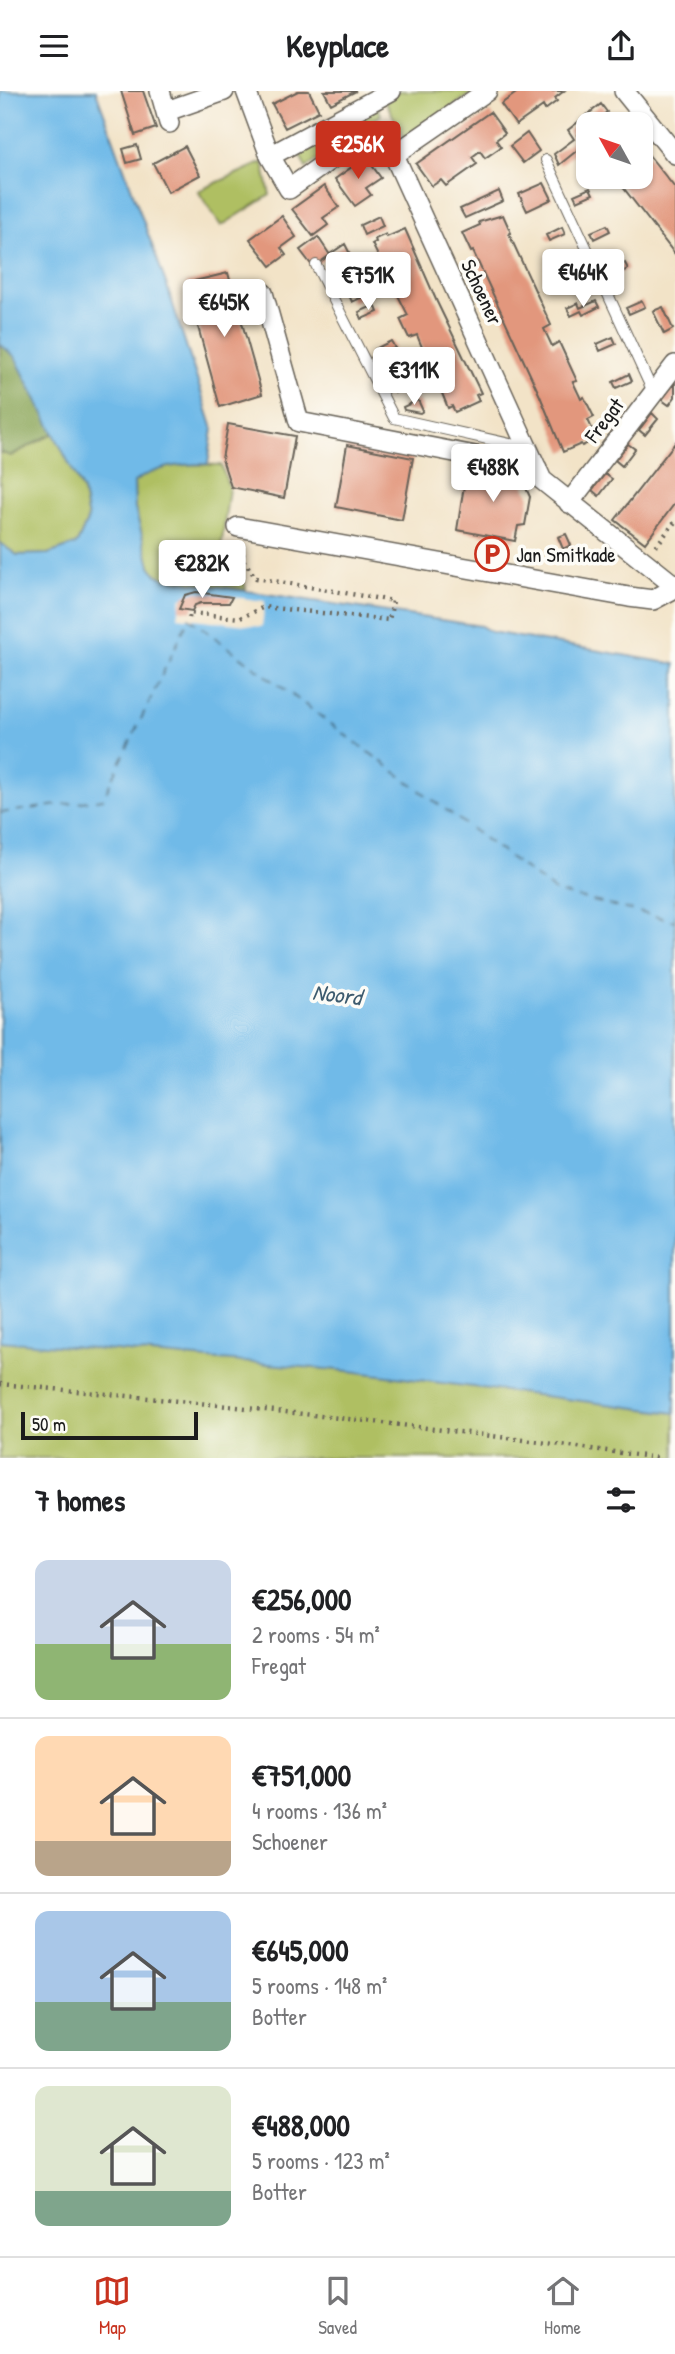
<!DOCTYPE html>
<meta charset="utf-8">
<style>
:root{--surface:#fff;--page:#f2f2f2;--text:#202124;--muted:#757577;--line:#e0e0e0;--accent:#c8321e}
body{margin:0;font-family:"Patrick Hand",sans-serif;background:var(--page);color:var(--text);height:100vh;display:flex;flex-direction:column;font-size:26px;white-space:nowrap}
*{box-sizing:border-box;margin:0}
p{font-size:23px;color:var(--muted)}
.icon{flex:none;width:38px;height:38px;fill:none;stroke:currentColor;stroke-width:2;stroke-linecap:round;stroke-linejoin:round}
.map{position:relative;height:1367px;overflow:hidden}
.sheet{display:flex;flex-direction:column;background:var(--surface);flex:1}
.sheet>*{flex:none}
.needle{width:46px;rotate:310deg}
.tools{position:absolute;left:576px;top:21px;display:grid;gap:14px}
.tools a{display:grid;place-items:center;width:77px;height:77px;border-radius:14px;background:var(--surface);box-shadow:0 2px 5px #0004;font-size:35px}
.scale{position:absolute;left:21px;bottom:18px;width:177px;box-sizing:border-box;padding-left:7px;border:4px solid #1c1c1c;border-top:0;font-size:19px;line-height:24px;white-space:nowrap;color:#1c1c1c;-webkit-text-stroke:5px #fdfcf7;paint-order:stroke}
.price{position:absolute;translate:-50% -60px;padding:0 16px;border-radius:7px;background:#fff;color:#222;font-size:23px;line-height:46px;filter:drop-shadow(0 2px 4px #0008)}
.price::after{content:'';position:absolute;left:50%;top:42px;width:21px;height:16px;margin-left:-10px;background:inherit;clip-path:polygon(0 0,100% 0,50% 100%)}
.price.active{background:var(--accent);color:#fff}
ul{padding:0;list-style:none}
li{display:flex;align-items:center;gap:21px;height:175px;padding:0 35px}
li+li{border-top:2px solid var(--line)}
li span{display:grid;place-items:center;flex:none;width:196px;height:140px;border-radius:14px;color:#555}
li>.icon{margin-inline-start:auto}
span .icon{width:84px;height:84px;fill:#fffc;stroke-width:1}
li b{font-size:30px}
h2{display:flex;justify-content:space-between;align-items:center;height:84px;padding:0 35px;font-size:30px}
header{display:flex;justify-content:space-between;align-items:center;height:91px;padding:0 35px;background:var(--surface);font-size:32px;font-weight:800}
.menu{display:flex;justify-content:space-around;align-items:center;height:98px;border-top:2px solid var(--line);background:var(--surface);font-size:19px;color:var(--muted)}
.menu a{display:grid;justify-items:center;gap:4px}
.menu .active{color:var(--accent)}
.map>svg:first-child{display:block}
.green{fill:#afbf62;stroke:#666e3f;stroke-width:2}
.forest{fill:#8ba658;stroke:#54613a;stroke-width:2}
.water{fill:#6fbae8;stroke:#466b82;stroke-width:2}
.pier{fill:#f2e3c7}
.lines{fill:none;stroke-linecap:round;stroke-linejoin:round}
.ferry{stroke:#3d5b6e;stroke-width:2;stroke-dasharray:9 7;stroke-linecap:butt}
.building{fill:#e2977d}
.lane-casing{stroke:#676258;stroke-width:12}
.street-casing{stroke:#676258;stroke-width:22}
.path{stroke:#676258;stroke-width:4.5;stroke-dasharray:2 5;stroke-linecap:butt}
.lane{stroke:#fff;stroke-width:10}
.street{stroke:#fff;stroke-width:19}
.labels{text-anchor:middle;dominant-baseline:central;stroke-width:7;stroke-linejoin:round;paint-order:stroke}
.street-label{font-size:21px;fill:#1c1c1c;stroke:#fdfcf7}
.poi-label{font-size:21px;fill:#1c1c1c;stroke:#fdfcf7;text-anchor:start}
.water-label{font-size:23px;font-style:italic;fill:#3d5b6e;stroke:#fdfcf7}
</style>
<header><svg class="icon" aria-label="menu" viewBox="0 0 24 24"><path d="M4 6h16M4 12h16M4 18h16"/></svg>Keyplace<svg class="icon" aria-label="share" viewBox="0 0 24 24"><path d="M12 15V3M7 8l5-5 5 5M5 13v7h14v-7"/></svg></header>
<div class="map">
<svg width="675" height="1367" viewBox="0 0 675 1367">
<rect width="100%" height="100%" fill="#fdfcf7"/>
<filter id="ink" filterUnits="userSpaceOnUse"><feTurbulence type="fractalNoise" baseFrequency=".0143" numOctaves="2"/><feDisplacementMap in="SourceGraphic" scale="14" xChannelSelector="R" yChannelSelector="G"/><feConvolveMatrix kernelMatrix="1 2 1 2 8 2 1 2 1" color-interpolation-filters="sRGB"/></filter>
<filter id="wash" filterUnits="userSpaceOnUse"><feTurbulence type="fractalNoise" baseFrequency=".00686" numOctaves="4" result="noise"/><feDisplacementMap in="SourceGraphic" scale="28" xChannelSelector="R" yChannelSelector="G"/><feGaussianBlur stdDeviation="1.57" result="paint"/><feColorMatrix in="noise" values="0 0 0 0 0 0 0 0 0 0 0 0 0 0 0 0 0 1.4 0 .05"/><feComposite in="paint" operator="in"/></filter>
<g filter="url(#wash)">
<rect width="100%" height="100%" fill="#f2e3c7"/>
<path class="green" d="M398,0h77l-70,49 -21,-42z
M376,11l5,13 -75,53 -11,-24z
M263,71l7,33 -49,31 -23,-35z
M54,342l29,58 5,28 -11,25 -29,10 -31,1 -17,-12v-91l11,4z
M177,373l44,1 8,23 -9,68 20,6 6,28 -81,-11 -8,-4 -7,-9 -15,-58 -1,-26 15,-10z
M0,1234l675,76v57h-675z"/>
<path class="forest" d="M0,253l15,12 39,77 -44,23 -10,-4z"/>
<path class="water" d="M0,0h96l72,198 45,140 -5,35c-28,0 -50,2 -74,18l1,26 15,58 7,9 9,4 315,47 10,6 184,32v749l-326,-42 -349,-30v-798l17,12 31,-1 29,-10 11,-25 -5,-28 -68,-134 -15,-13z"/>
<path class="pier" d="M196,501l69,9 -3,26 -84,-10 3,-18 8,-6z"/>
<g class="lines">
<path class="ferry" d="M0,722l103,-14 86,-181 367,274 119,29"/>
</g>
<g id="blocks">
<path class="building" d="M121,0h22l13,37 -21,7z
M298,0h11l10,20 -34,17 -13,-24z
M324,0h32l-25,13z
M519,0h45l-9,7 2,3 -12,9 -2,-4 -27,19 -15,-21z
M601,13l6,8 -15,12h-4v4l-10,7 7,9 -26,21 -5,-11 20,-15 -6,-9z
M490,21l15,21 -9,7 5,7 -16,11 -5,-7 -8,6 5,7 -31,22 -5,-6 -9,6 -16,-22z
M527,42l12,18 -16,12 -13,-17z
M640,53l35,44v66l-60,-77h25z
M137,54l4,14 -14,4 -4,-14z
M185,55l15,29 -32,17 -15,-29z
M366,66l15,21 -15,10 5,7 -16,11 -20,-27z
M544,92l8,16 -25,12 -8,-17z
M324,95l15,21 -16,11 5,7 -15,11 -21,-27z
M590,97l3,6 -16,7 -3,-6z
M499,100l4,10 -38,17 -5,-9z
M503,124l8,18 -2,1 42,91 -7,4 8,17 7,-4 18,39 -4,1 8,17 3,-2 10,20 -6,3 8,17 -4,2 1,2 -11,5 -1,-2 -18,8 -23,-56 -67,-145 -2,1 -9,-19 18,-8 -1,-3z
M282,125l14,21 -15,11 5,7 -15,11 -21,-27z
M379,125l4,10 -19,9 -4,-10z
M607,134l3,6 -16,8 -3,-7z
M562,136l3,7 -16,7 -3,-6z
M405,138l32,73 44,91 -5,2 3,6 -24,11 -3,-6 -4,2 -15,-37 -7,4 -10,-20 8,-3 -7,-17 -8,3 -9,-19 8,-4 -36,-71 4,-2 -1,-3 11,-5 1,3z
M318,146l12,18 -17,12 -13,-17z
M345,153l5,10 -14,9 -6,-9z
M625,172l3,6 -17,8 -2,-7z
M579,173l3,7 -16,7 -3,-7z
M358,177l3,7 -16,7 -3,-6z
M228,182l34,121 -42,13 -34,-124z
M365,194l4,9 -17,8 -4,-9z
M596,210l3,6 -16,8 -2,-4 -10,5 -4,-8 11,-5 2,5z
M642,210l3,6 -16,7 -3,-6z
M375,214l3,7 -16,7 -3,-7z
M663,216l10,22 -9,5 -11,-23z
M613,246l3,7 -16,7 -3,-7z
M391,250l4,7 -17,7 -3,-6z
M629,283l3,7 -16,7 -3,-6z
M408,287l4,6 -17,8 -2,-6z
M675,292v14l-6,8 -7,-5z
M418,309l5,11 -3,2 -16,-3 -1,-3z
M652,322l6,6 -13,16 -6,-5z
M228,333l67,12 -11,62 -53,-11 -9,-28z
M675,352v60l-30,40 -30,-23z
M628,353l7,5 -13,17 -7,-6z
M347,354l66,13 -11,62 -66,-13z
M467,376l54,10 9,20 -5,28 -7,1 -3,15 -58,-11z
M605,383l7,5 -13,17 -7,-6z
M566,443l5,11 -8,4 -5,-12z
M196,501l36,5 -3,6h-28l-6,2 -3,6 -13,-2 6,-14z"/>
</g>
</g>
<g filter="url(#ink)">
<use href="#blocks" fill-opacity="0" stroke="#676258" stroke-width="2"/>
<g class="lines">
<g class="lane-casing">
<path id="lane" d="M546,69l107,232
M316,174l78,153 134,30"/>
</g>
<g class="street-casing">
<path id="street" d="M160,0l9,32
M246,0l24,65 19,33 84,-60 21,26 148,325 133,106
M624,0l51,63
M167,20l57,-20
M394,64l93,-64
M270,65l121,-65
M263,202l36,129 238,46
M569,412l106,-138
M238,436l391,70 24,3 22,-12"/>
</g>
<path class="path" d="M656,455l19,-24
M189,527l1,-5 50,5 24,-11 125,13 4,-19 -137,-23 -12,-17 -2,-15
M0,1293c220,20 439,43 657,74"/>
<use href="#lane" class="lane"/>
<use href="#street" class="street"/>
</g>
</g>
<defs>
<g id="parking-ring" transform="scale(1.75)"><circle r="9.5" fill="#fdfcf7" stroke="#c8321e" stroke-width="1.5"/><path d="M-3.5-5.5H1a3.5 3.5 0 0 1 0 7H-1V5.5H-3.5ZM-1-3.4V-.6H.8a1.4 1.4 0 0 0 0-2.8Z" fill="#c8321e"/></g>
</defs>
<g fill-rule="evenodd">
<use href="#parking-ring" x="492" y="463"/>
</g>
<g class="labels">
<g class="street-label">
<text transform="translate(482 201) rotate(65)">Schoener</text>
<text transform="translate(604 329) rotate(-53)">Fregat</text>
</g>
<g class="poi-label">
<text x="516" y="463">Jan Smitkade</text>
</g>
<g class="water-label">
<text transform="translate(337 903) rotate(7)">Noord</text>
</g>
</g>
</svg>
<div class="tools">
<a><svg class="needle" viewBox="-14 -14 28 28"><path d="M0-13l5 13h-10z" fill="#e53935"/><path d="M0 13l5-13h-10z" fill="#757577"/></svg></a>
</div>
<div class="scale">50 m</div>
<b class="price active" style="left:358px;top:90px">€256K</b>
<b class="price" style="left:583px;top:218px">€464K</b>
<b class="price" style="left:368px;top:221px">€751K</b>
<b class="price" style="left:224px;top:248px">€645K</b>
<b class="price" style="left:414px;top:316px">€311K</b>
<b class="price" style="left:493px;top:413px">€488K</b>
<b class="price" style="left:202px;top:509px">€282K</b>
</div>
<section class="sheet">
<h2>7 homes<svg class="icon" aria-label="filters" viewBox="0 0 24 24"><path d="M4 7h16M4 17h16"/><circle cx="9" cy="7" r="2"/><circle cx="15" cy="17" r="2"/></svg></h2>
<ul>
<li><span style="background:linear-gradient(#c9d6e8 60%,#8fb573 0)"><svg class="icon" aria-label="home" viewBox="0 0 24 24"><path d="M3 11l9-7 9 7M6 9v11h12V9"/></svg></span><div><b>€256,000</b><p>2 rooms · 54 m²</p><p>Fregat</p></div></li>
<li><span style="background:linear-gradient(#ffd9b3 75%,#b9a48a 0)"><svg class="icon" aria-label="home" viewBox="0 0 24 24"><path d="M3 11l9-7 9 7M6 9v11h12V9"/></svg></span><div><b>€751,000</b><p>4 rooms · 136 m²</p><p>Schoener</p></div></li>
<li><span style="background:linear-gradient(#a9c7e8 65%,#7fa58c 0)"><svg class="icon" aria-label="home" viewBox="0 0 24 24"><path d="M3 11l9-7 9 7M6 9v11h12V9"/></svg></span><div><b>€645,000</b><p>5 rooms · 148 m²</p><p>Botter</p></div></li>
<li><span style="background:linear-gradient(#dfe7d0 75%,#7fa58c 0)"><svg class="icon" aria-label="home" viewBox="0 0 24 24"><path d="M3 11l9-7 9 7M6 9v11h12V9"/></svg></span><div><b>€488,000</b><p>5 rooms · 123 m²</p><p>Botter</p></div></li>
</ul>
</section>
<nav class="menu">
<a class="active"><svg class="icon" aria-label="map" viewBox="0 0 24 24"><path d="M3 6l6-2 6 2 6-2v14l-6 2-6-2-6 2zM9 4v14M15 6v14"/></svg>Map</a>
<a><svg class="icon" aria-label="saved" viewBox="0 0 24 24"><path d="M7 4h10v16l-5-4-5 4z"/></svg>Saved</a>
<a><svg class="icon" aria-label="home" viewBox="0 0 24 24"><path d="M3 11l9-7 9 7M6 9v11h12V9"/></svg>Home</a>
</nav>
